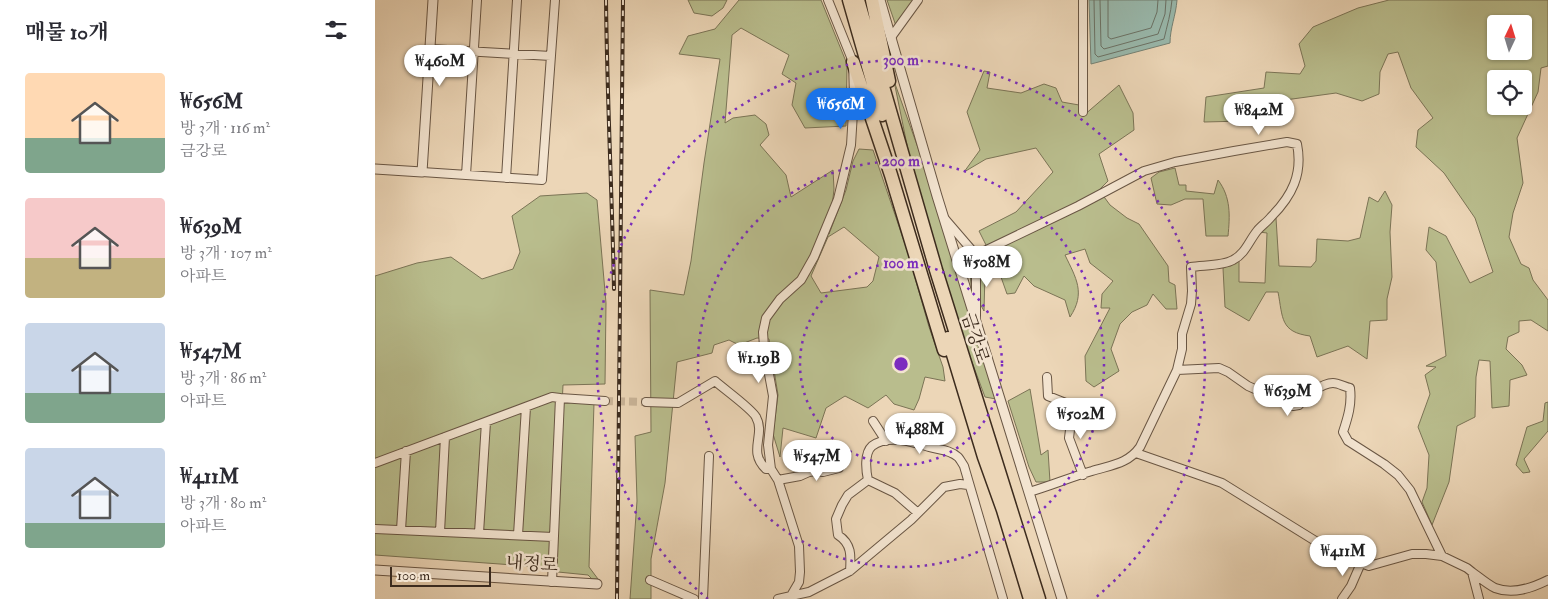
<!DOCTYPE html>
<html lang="ko">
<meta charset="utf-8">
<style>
:root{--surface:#fff;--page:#f7f7f7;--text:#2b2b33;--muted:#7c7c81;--accent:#1a73e8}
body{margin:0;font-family:"IM FELL Double Pica","Noto Serif KR",serif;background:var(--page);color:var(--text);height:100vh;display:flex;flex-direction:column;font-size:19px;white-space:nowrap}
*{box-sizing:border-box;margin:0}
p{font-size:16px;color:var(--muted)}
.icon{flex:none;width:28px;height:28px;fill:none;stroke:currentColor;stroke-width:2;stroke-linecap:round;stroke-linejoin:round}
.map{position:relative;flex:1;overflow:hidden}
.sheet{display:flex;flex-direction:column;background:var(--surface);width:375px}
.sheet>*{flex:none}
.needle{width:32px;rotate:4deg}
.fabs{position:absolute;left:1112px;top:15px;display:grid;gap:10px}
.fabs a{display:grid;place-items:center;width:45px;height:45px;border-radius:5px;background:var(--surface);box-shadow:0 1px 4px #0004;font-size:25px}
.scale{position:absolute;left:15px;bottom:12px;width:101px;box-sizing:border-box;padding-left:5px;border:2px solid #3d2c1e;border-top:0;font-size:14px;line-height:18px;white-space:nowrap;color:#3d2c1e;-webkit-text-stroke:4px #f3e4d0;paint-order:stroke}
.price{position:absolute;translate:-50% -42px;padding:0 11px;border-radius:18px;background:#fff;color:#222;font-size:16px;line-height:32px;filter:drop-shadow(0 1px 2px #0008)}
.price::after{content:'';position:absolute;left:50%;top:30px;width:15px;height:11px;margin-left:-8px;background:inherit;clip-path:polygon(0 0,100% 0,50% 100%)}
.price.active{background:var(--accent);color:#fff}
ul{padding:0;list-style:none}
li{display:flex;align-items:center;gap:15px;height:125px;padding:0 25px}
li span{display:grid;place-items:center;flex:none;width:140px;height:100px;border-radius:5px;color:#555}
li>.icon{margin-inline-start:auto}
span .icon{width:60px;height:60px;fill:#fffc;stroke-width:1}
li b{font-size:21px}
h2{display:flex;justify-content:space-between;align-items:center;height:60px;padding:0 25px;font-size:21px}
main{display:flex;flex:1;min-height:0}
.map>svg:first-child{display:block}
.green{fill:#b9bd8d;stroke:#7b7456;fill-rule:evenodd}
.water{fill:#99b9ad;stroke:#748174}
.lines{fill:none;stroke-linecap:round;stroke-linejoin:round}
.shore{stroke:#6b7266;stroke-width:1}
.minor-tunnel{stroke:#c9b498;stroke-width:8;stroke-dasharray:8 4;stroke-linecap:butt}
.minor-casing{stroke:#695644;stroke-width:10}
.tertiary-casing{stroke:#695644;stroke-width:11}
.trunk-casing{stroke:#3d2c1e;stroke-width:15}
.minor{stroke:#f3e4d0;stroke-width:8}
.tertiary{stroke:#f3e4d0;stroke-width:9}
.trunk{stroke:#ecd6b7;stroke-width:12}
.rail-casing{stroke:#3d2c1e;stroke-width:4}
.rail{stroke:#f3e4d0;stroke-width:2;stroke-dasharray:5.5;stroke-linecap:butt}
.ring{fill:none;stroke:#7b2cbf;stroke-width:2.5;stroke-dasharray:2.5 5}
.labels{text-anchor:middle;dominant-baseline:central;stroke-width:5;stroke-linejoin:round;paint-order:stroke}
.street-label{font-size:18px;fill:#3d2c1e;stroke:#f3e4d0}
.centre{fill:#7b2cbf;stroke:#f3e4d0;stroke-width:2.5}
.ring-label{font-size:15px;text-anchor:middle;font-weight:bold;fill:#7b2cbf;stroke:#f3e4d0;stroke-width:5;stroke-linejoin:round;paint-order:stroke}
</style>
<main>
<section class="sheet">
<h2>매물 10개<svg class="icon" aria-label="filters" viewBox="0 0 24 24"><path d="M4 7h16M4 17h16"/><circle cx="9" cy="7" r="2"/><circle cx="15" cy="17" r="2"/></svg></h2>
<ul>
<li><span style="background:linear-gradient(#ffd9b3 65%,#7fa58c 0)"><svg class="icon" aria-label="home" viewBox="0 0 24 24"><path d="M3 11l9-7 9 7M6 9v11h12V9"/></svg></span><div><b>₩656M</b><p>방 3개 · 116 m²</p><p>금강로</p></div></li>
<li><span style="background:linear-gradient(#f6c9c9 60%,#c2b280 0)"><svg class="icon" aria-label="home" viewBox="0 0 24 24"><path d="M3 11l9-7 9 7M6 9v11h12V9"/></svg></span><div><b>₩639M</b><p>방 3개 · 107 m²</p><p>아파트</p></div></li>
<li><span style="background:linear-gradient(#c9d6e8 70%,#7fa58c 0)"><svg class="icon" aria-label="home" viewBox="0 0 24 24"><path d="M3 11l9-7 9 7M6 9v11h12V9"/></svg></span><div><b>₩547M</b><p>방 3개 · 86 m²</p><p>아파트</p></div></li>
<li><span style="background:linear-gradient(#c9d6e8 75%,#7fa58c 0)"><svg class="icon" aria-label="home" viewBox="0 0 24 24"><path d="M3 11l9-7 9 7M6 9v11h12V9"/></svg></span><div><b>₩411M</b><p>방 3개 · 80 m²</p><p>아파트</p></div></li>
</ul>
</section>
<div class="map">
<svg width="1173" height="599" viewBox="0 0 1173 599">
<rect width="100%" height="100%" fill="#ecd6b7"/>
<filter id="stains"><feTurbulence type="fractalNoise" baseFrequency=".004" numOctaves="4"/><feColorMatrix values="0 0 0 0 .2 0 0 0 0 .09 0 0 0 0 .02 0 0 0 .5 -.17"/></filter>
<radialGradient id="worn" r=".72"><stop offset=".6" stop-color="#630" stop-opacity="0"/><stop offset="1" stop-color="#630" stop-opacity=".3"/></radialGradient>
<path class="green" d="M313,0h39l-4,8 -11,8 -18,-3z
M364,0h82l26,64 -1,62 -41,2 -13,-23 4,-22 -14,-9 7,-19 -48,-27 -9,7 -7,88 8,-5 22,-3 11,9 3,11 -9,10 26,30 5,22 42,-27 1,19 -5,45 17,-44 7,-29 6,-12 14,1 35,103 21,74 14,40 2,14 -20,-4 -6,22 -5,11 -20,-6 -8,-9 -18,13 -23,-12 -19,12 -10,30 -33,-10 -3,29 -7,-23 5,-39 -9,-56 -12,-1 -18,7 -10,-5 -15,5 -2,8 -35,9 -12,121 -14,76v40h-21l7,-98 -2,-65 16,-4 -1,-142 34,5 7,-34 13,-98 16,-104 -41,-5 9,-18 27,-7zM469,227l35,30 -6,24 -6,6 -46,6 -10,-17 17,-39z
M512,0h28l-19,26z
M1014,0h159v66l-7,2 -3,24 -21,46 6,45 -10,30 -4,24 12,27 8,4 4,12 15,20v31l-17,-11 -12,1v11l-11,5 -2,12 16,16 5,10 -17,5 -1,26 -17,2 -2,-47 -11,-1 -3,17 -1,40 -18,9 -8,56 -17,43 -10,-23 5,-14 2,-33 -11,-28 12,-33 -5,-19 11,-8 -10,-1 20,-10 -10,-94 -10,-12 3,-23 17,9 24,47 23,-11 -18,-54 -31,-45 -28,-26 2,-17 15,-12 -22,-30 -13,-36 -10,2 -8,18 -1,22 -17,7 -26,-8 -51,7 1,20 -82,2 2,-25 58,-9 2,-16 34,2 5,-8 -6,-22 14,-17 45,-19zM1121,24h28v27h-28zM1121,79h28v27h-28z
M609,71l6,1 -3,16 34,5 23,-9 12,4 6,14 17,3 4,11 36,-31 14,28 1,17 -35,24 9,27 -9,9 11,15 17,13 12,6 29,42 1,16 6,3 2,24h-11l-13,-15 -6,11 -15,7 -12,12 -9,25 8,22 -25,16 -8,-6 -1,-25 25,-48h-9l1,-14 11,-13 -23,-18 -5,-14 -20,6c11,23 21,38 5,62l-5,-17 -31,-14 -10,-10 -9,17 -8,1 -6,-17 -16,-4 -1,38 -13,-24 -1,-18 12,-9 4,-15 -7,-14 37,-19 37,-40 -17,-24 -50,11 -22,13 16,-22 -13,-38z
M519,81l28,78 74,240 -11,-2 -26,-70 -44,-143z
M800,168l4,17h7v6l28,3 4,-14c13,17 12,36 10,56h-22l-3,-37h-18l-14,6 -14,-1 -6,-26 8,-6z
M1010,191l7,14 -2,27 2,45 -5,22v21l-17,1 -3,38 -19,-13 -31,11 -7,-21c-30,-4 -27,-18 -32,-44h-12l-17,29 -24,-14 -2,-39 16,-8v22l26,1 2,-50 -8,-1 17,-14 3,48 32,1 5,-6 1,-22 31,2 12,-3 9,-41 9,5z
M212,193l10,7 9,103 -1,81 -42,1 -1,20 3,-4 29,2 -5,164 9,12h-6l-4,-4 -30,-3 -3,-4 -180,-13v-279l42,-13 34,-6 31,22 31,-10 7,-17 -8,-36 28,-20z
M655,389l11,66 7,-5 2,32h-14l-7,-15 -21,-66z
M1173,402v29l-24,28 6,13 -7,1 -7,-8 11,-38 16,-6 2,-18z"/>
<path class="water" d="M714,0h88c-1,15 -7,28 -7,43l-79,21z"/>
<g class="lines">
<path class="shore" d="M719,0l1,54 3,3 66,-18c3,-13 7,-26 8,-39
M725,0l1,46 3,3 54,-15 7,-20 1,-14
M733,0v37l3,2 40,-11 6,-16 1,-12"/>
<path class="minor-tunnel" d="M230,401l41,1"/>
<g class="minor-casing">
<path id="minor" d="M517,36l26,-36
M55,49l121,7
M708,112v-112
M47,172l120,8 13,-180
M91,175l11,-175
M131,178l11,-178
M570,219l31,36 102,-49 66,-35 31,-9 59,-11 53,-9 10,2c6,30 -5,52 -26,73 -4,5 -10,9 -14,14 -8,10 -12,23 -24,29 -10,6 -31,5 -42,7l1,24 -1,13 -9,30v15l-5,21
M601,255v61
M672,377l1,19 25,10 8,2
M185,398l45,3
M271,402l32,1 37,-22c9,8 37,28 41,36 10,18 -9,34 10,52h5
M698,406l-4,32 14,37
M498,421l13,20
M544,428l1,15
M761,453l86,30 95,59 44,21 8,3 43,-12h14l16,2
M0,463l177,-66 8,1 -8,184
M403,480l22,-4 9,-4 7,-1 7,1 16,-4 2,-4
M493,480l27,13 23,20
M654,492c21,-6 42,-15 63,-21 19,-6 36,-7 48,-24l37,-77 42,-2 9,4 20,14 45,20 6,-1c6,-9 23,-22 34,-22 5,0 12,4 17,5 2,16 -2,29 -7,44l5,9 36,23 14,11 12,15 32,66 25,12 5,4 7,27
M0,529l178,8
M26,530l5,-79
M65,532l5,-95
M104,533l7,-111
M143,535l8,-128
M475,571c1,-15 2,-27 -12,-36l-2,-16 6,-14 6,-10 20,-15c-2,-9 -4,-27 4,-34 16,-12 41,-4 57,1 10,3 20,2 29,10 2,2 4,6 6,9l39,133
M1097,572c7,5 15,12 23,16 18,7 37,0 53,-8
M275,580l44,19
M417,594l7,-12 1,-10 -1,-26 -21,-66 -7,-11 -3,-24 5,-49 -9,-49 -1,-15 3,-14 14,-19 21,-19 13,-23 24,-58 13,-54 3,-49 -1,-34 -25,-62
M328,599l6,-143
M403,599l31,-7 41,-21 61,-51 33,-33 16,-3 8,1
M967,599l9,-13 10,-23"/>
</g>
<g class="tertiary-casing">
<path id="tertiary" d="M505,0l57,196 125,403
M0,169l47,3 11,-172
M0,570l222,14"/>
</g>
<g class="trunk-casing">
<path id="trunk" d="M474,0l33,115
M483,0l78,270 103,329
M497,0l17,81
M478,62l38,113 53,175
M573,338l36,119 19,53 27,89"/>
</g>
<use href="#minor" class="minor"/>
<use href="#tertiary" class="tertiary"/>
<use href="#trunk" class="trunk"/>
<g class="rail-casing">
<path id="rail" d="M231,0c1,96 6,193 8,289
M242,599l6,-599"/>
</g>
<use href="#rail" class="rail"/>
</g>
<g class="ring">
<circle cx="526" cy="364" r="101"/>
<circle cx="526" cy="364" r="203"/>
<path d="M333 599A304 304 0 1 1 719 599"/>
</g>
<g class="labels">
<g class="street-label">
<text transform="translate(600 338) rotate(72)">금강로</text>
<text transform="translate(157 564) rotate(4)">내정로</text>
</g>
</g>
<circle cx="526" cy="364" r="8" class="centre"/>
<g class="ring-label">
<text x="526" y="65">300 m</text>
<text x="526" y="166">200 m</text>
<text x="526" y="268">100 m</text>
</g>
<rect width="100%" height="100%" filter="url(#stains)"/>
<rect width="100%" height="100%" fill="url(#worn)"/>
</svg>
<div class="fabs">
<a><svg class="needle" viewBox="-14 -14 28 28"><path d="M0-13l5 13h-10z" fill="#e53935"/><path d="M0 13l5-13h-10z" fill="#7c7c81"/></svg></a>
<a><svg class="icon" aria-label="locate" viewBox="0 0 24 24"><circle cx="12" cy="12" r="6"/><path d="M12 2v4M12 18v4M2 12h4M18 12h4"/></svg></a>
</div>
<div class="scale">100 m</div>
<b class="price" style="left:65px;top:87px">₩460M</b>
<b class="price active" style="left:466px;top:130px">₩656M</b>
<b class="price" style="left:884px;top:136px">₩842M</b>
<b class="price" style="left:612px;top:288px">₩508M</b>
<b class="price" style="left:384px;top:384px">₩1.19B</b>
<b class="price" style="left:913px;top:417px">₩639M</b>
<b class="price" style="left:706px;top:440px">₩502M</b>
<b class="price" style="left:545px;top:455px">₩488M</b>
<b class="price" style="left:442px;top:482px">₩547M</b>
<b class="price" style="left:968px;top:577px">₩411M</b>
</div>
</main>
